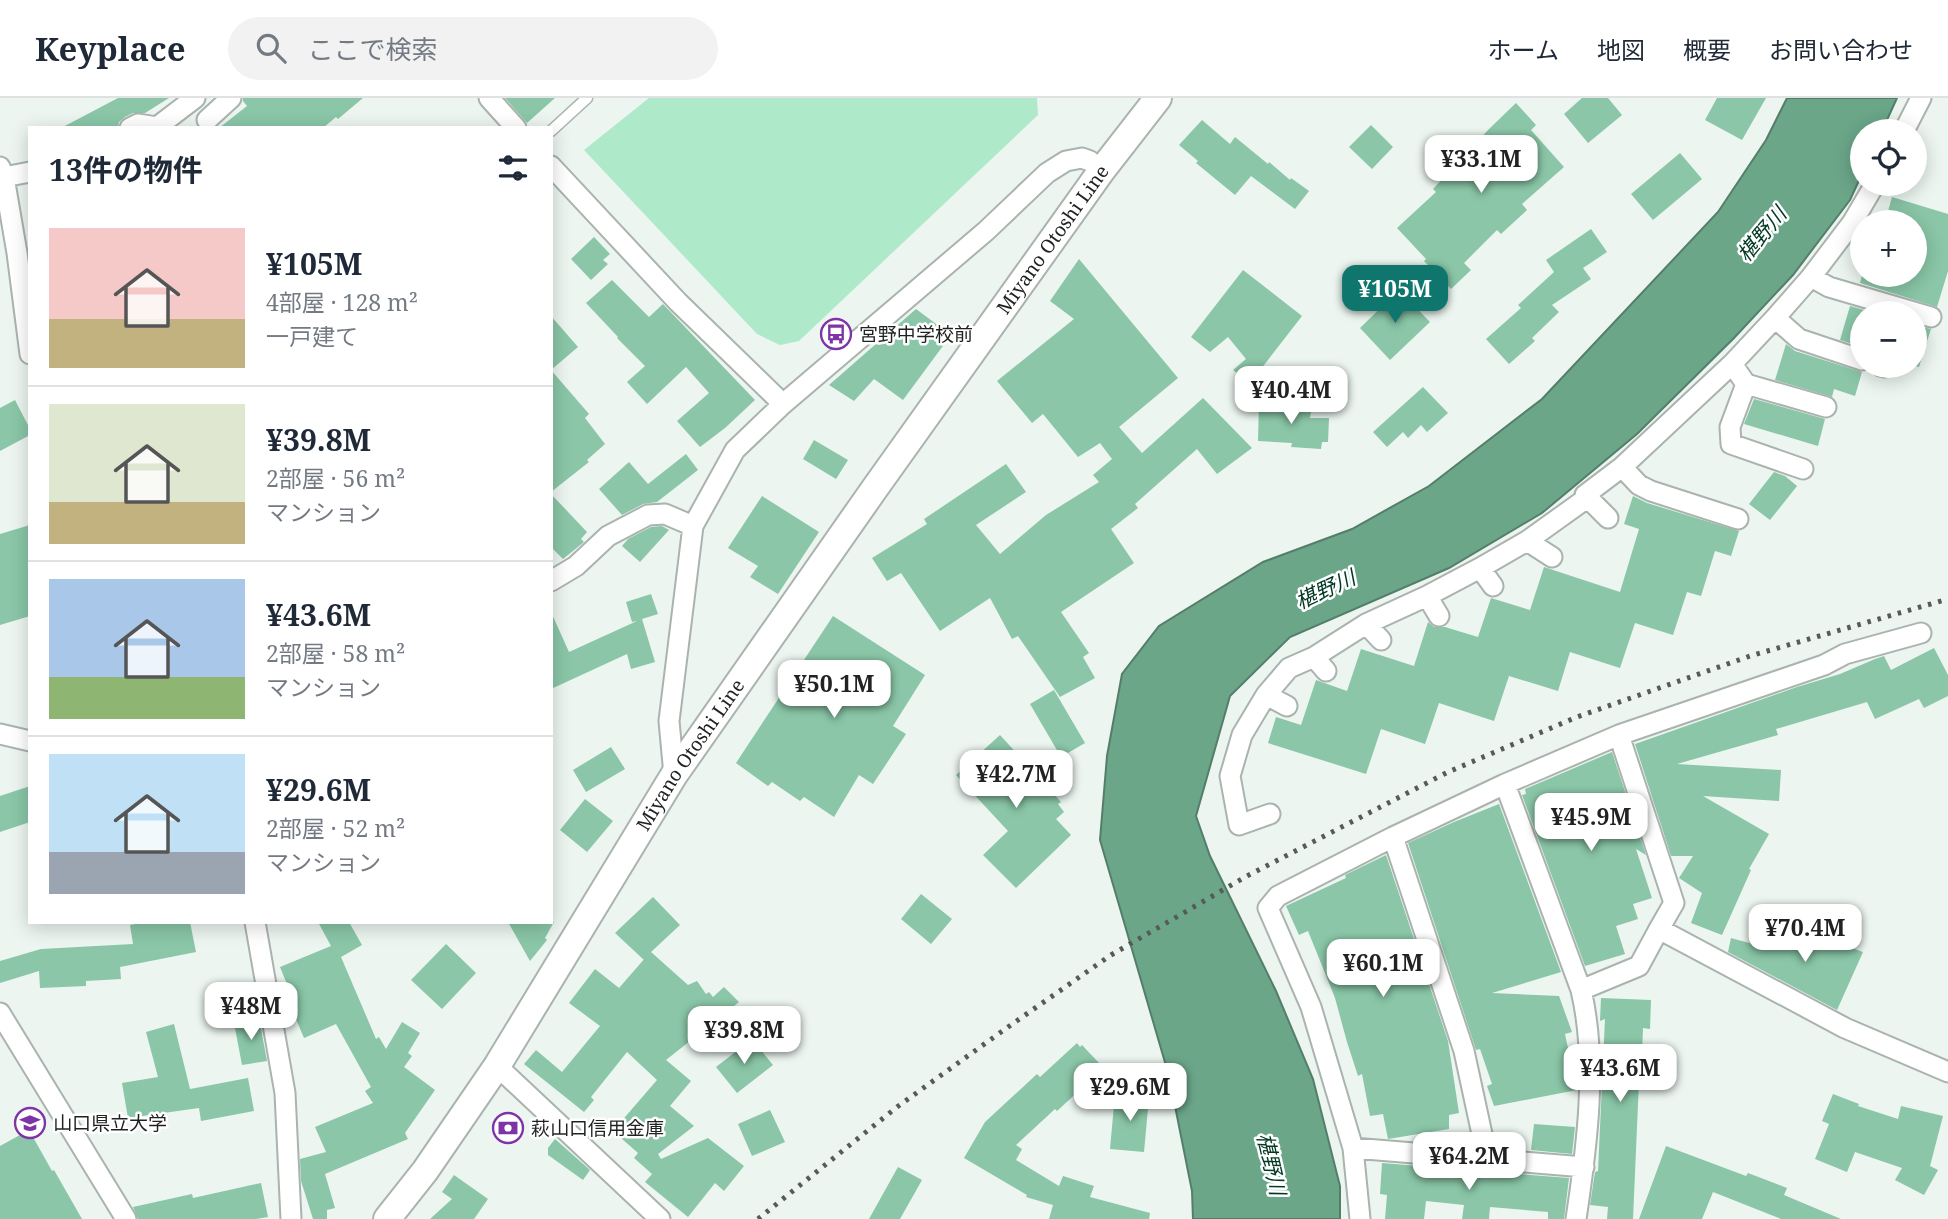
<!DOCTYPE html>
<html lang="ja">
<meta charset="utf-8">
<style>
:root{--surface:#fff;--page:#f2f2f3;--text:#1f2937;--muted:#747a83;--line:#e0e1e3;--accent:#0f766e}
body{margin:0;font-family:"Noto Serif","Noto Sans JP",serif;background:var(--page);color:var(--text);height:100vh;display:flex;flex-direction:column;font-size:26px;white-space:nowrap}
*{box-sizing:border-box;margin:0}
p{font-size:23px;color:var(--muted)}
.icon{flex:none;width:38px;height:38px;fill:none;stroke:currentColor;stroke-width:2;stroke-linecap:round;stroke-linejoin:round}
.map{position:relative;flex:1;overflow:hidden}
.drawer{position:absolute;left:28px;top:28px;width:525px;height:798px;display:flex;flex-direction:column;background:var(--surface);border-radius:0px;box-shadow:0 4px 18px #0003}
.drawer>*{flex:none}
.tools{position:absolute;left:1850px;top:21px;display:grid;gap:14px}
.tools a{display:grid;place-items:center;width:77px;height:77px;border-radius:50%;background:var(--surface);box-shadow:0 4px 18px #0003;font-size:35px}
.price{position:absolute;translate:-50% -60px;padding:0 16px;border-radius:14px;background:#fff;color:#222;font-size:23px;line-height:46px;filter:drop-shadow(0 2px 4px #0008)}
.price::after{content:'';position:absolute;left:50%;top:42px;width:21px;height:16px;margin-left:-10px;background:inherit;clip-path:polygon(0 0,100% 0,50% 100%)}
.price.active{background:var(--accent);color:#fff}
ul{padding:0;list-style:none}
li{display:flex;align-items:center;gap:21px;height:175px;padding:0 21px}
li+li{border-top:2px solid var(--line)}
li span{display:grid;place-items:center;flex:none;width:196px;height:140px;border-radius:0px;color:#555}
li>.icon{margin-inline-start:auto}
span .icon{width:84px;height:84px;fill:#fffc;stroke-width:1}
li b{font-size:30px}
h2{display:flex;justify-content:space-between;align-items:center;height:84px;padding:0 21px;font-size:30px}
header{display:flex;align-items:center;gap:42px;box-sizing:border-box;height:98px;padding:0 35px;background:var(--surface);border-bottom:2px solid var(--line)}
header strong{font-size:33px}
nav{display:flex;gap:38px;margin-inline-start:auto;font-size:24px}
.search{width:490px;height:63px;background:var(--page);display:flex;align-items:center;gap:18px;box-sizing:border-box;padding:0 24px;border-radius:38px;color:var(--muted);font-size:26px}
.map>svg:first-child{display:block}
.green{fill:#aee9ca}
.water{fill:#6ba689;stroke:#547e6a;stroke-width:2}
.building{fill:#8ac6a7}
.lines{fill:none;stroke-linecap:round;stroke-linejoin:round}
.lane-casing{stroke:#aab3ae;stroke-width:13}
.street-casing{stroke:#aab3ae;stroke-width:23}
.secondary-casing{stroke:#aab3ae;stroke-width:30}
.lane{stroke:#fff;stroke-width:10}
.street{stroke:#fff;stroke-width:19}
.secondary{stroke:#fff;stroke-width:26}
.rail{stroke:#575b58;stroke-width:5;stroke-dasharray:3.5 7;stroke-linecap:butt}
.labels{text-anchor:middle;dominant-baseline:central;stroke-width:5;stroke-linejoin:round;paint-order:stroke}
.street-label{font-size:19px;fill:#1f2220;stroke:#fff}
.poi-label{font-size:19px;fill:#1f2220;stroke:#fff;text-anchor:start}
.water-label{font-size:21px;font-style:italic;fill:#033824;stroke:#fff}
</style>
<header>
<strong>Keyplace</strong>
<div class="search"><svg class="icon" aria-label="search" viewBox="0 0 24 24"><circle cx="10" cy="10" r="6"/><path d="M15 15l6 6"/></svg>ここで検索</div>
<nav><a>ホーム</a><a>地図</a><a>概要</a><a>お問い合わせ</a></nav>
</header>
<div class="map">
<svg width="1948" height="1121" viewBox="0 0 1948 1121">
<rect width="100%" height="100%" fill="#ecf5f0"/>
<path class="green" d="M649,0h388l1,17 -239,226 -19,4 -23,-11 -173,-184z"/>
<path class="water" d="M1787,0h110l-15,33h-20v43l-12,26 -57,75 -59,63 -97,96 -95,79 -93,55 -159,69 -60,59 -34,120 14,40 66,135 37,88 27,107v33h-147l-1,-28 -23,-115 -69,-236 7,-84 15,-82 37,-48 104,-64 89,-33 77,-43 113,-87 176,-187 48,-72z"/>
<path class="building" d="M118,0h51l-24,15h-12l-8,4 -6,5 -1,6h-57z
M243,0h120l-25,21 -2,-2 -13,11h-104l28,-22 -4,-5z
M505,0h50l-28,25z
M1582,0h26l14,17 -34,28 -24,-29z
M1717,0h49l-24,42 -37,-20z
M1516,5l20,22 -5,5 33,37 -42,37 5,6 -26,24 -4,-4 -33,33 7,7 -20,19 -27,-28 2,-2 -29,-31 39,-36 -3,-3 56,-60z
M1202,22l28,24 5,-7 33,27 1,-2 21,18 1,-2 18,13 -14,18 -44,-33 -16,19 -39,-32 2,-2 -19,-16z
M1371,27l22,22 -21,22 -23,-22z
M1680,55l22,26 -49,41 -22,-26z
M1892,99l56,17v57l-11,36 -80,-25 3,1 2,-8h52v-53h-29z
M1591,131l16,23 -24,16 8,11 -39,26 7,7 -27,26 3,3 -26,23 -23,-25 35,-31 -3,-3 36,-33 -8,-12z
M594,139l16,17 -7,6 5,4 -17,16 -20,-21z
M1079,161l99,119 -59,49 23,26 61,-55 49,50 -35,26 -20,-25 -62,55 3,4 -27,21 23,34 -73,49 28,41 -6,4 12,21 -35,19 -42,-61 -6,3 -22,-41 -50,33 -39,-58 -14,8 -15,-23 55,-34 -3,-5 82,-55 20,28 -50,33 24,29 46,-39 53,-33 -6,-7 19,-16 -12,-16 -22,14 -35,-43 -11,9 -35,-42 77,-62 -24,-18z
M1243,172l59,46 -52,67 -17,-13 13,-11 -18,-22 -18,15 -19,-15z
M612,182l37,37 14,-13 92,96 -30,28 -25,19 -23,-26 32,-28 -23,-26 -39,37 -20,-22 18,-16 -28,-28 1,-1 -32,-34z
M1399,192l31,32 -40,38 -30,-32z
M1850,208l25,7h-13v34l-22,-7z
M916,211l35,26 -48,65 -29,-21 -20,22 -25,-16z
M551,218l27,31 -27,23 38,44 -4,4 20,26 -18,16 2,2 -38,30z
M1914,227l17,4 -12,38 -5,-1z
M1786,246l9,7 67,21 -7,24 -21,-7 -2,8 -57,-17z
M1423,289l25,26 -21,19 -6,-7 -13,13 -5,-6 -16,15 -14,-15z
M1754,301l71,20 -7,27 -74,-22z
M15,302l15,29v6l-30,16v-43z
M1259,302l22,1v5l15,1v5h15l-1,6h19l-1,24h-6l-1,7 -30,-2 1,-4 -34,-2z
M814,342l34,20 -12,19 -33,-20z
M686,356l12,16 -41,32 -14,2 -21,11 -23,-26 30,-27 19,22z
M1774,374l11,4 12,10 -27,34 -21,-16z
M551,396l36,38 -6,7 3,3 -21,17 -12,-12z
M762,398l57,36 -41,62 -28,-17 8,-11 -30,-18z
M1633,398l14,7 92,28 -8,25 -16,-5 -14,45 -14,-4 -14,43 -38,-12 -15,45 -50,-16 -12,39 -49,-15 -15,45 -55,-18 -14,41 -44,-15 -15,45 -98,-31 8,-26 25,8 15,-45 31,11 14,-42 53,17 14,-44 6,5h11l33,10 13,-39 39,12 14,-43 76,25 19,-63 -15,-5z
M30,427v91l-30,9v-91z
M662,428l7,4 -29,32 -18,-16 6,-7 23,-12z
M651,496l7,20 -16,5 13,43 -24,7 -4,-15 -76,35v-77l18,40 68,-31 -5,1 -6,-20z
M833,518l92,59 -32,51 13,8 -33,50 -14,-9 -25,42 -30,-20 -4,4 -28,-19 -4,4 -32,-23z
M1934,550l14,27v21l-24,12 -5,-9 -44,20 -8,-17 -91,27 2,6 -101,29 104,6 -2,31 -76,-5 66,38 -20,35 2,1 -29,65 -31,-12 11,-30 -23,-15 14,-22h-22l-36,-112 162,-57 43,-13 35,-15 9,-3 7,14z
M1054,592l31,53 -24,14 -31,-53z
M1000,637l61,67 -3,2 6,8 -8,7 15,16 -55,53 -33,-33 25,-24 -52,-56z
M611,649l14,22 -39,23 -13,-22z
M1612,654l34,103 -10,-6 16,49 -19,6 5,15 -22,7 9,28 -40,12 -63,-171 4,-1 -1,-5z
M30,688v36l-30,10v-36z
M585,701l28,22 -26,31 -27,-22z
M1499,706l62,168 -69,21 67,3 13,36 -7,2 12,56 -83,16 -7,-20 5,-2 -12,-35 -4,1 -68,-207 46,-21z
M1386,757l62,186 11,72 -10,2v14l-61,10 -5,-25 -13,2 -8,-42 -4,2 -11,-34 -12,-44 -27,-67 -9,4 -13,-29 60,-28 -1,-3z
M921,796l31,25 -21,25 -30,-25z
M653,799l27,28 -29,27 37,33 9,-4 9,13 3,-2 4,5 11,-10 15,15 -73,58 25,21 -21,25 24,20 -36,28 3,5 47,-21 36,28 -20,25 -9,-8 -27,34 -43,-35 7,-8 -18,-16 4,-5 -25,-22 44,-51 -30,-28 -36,45 3,3 -10,12 -60,-48 12,-14 26,22 38,-46 -31,-23 26,-34 24,19 27,-31 -2,3 -29,-27z
M145,824h45l6,30 -76,15 1,12 -35,2v5l-46,2 -1,-17 -39,12v-22l41,-12 92,-5 -3,-19z
M318,824h31l13,23 -21,12 35,82 3,-2 7,12 16,-27 18,11 -12,20 4,3 -8,11 31,23 -30,43 3,6 -83,35 10,34 -8,2v9h-14l-12,-38 -1,-22 26,-7 -11,-25 58,-24 -8,-12 6,-4 -35,-63 -32,14 -11,-26 5,-1 -18,-44 51,-21z
M508,824h46l-9,16 2,2 -17,21z
M1806,833l57,21 -26,58 -109,-58 3,-14 29,8 3,-5 5,3 5,-10 24,13z
M446,846l30,29 -34,36 -31,-29z
M1601,900l50,2 -1,29 -7,-1 -2,53h-2l-6,138h-26l1,-12 -18,-2 5,-33 3,-1 7,-152 -5,2z
M259,920l8,43 -25,4 -8,-42z
M174,926l16,65 58,-11 6,33 -53,10 -2,-13 -71,10 -6,-35 36,-6 -12,-45z
M752,941l21,26 -36,28 -21,-26z
M1077,945l3,4 2,-2 17,18 -10,9 5,5 -37,34 -2,-2 -39,36 6,4 -6,11 43,26 4,-10 31,10 -4,11 60,16 -1,6h-100l4,-14 -27,-8 1,-2 -63,-37 21,-36 52,-48 3,3z
M1115,996l34,3 -5,55 -34,-3z
M1833,996l26,10 -1,2 40,13 3,-13 42,10 -13,50 8,4 -14,25 -29,-15 7,-12 -47,-16 -8,20 -32,-13 14,-35 -7,-3z
M770,1012l15,32 -33,14 -14,-32z
M1534,1026l41,3 -3,27 -41,-4z
M29,1032l23,41 2,-1 28,49h-82v-73z
M555,1041l35,31 -7,10 -35,-25v-7z
M1666,1048l80,30 2,-3 39,15 -3,7 57,24h-60l-68,-27 -11,27h-63z
M1382,1065l187,15 -5,41h-16v-7l-58,-5 -1,12h-27l2,-14 -38,-4 -2,18h-39l2,-24 -7,-1z
M898,1069l24,13 -22,39h-31z
M454,1077l34,24 -14,20h-44l22,-20 -10,-7z
M261,1085l7,34 -12,2h-118l-5,-12 59,-13 1,4z"/>
<g class="lines">
<g class="lane-casing">
<path id="lane" d="M551,33l36,-33"/>
</g>
<g class="street-casing">
<path id="street" d="M489,0l27,30
M207,22l24,-22
M130,30l8,-4 19,3 38,-29
M1904,33l17,-33
M551,68l127,136 105,102
M0,69l4,10 13,76 13,101
M4,79l26,-5
M1875,86l-23,39 -41,54 18,10 102,30
M1811,179l-36,41 24,21 63,21
M1775,220l-43,46 14,20 80,23
M1732,266l-110,103 17,18 12,6 87,28
M1881,268l4,1
M1746,286l-16,43 1,17 72,25
M1608,420l-23,-23 37,-28
M1552,459l-25,-16 60,-43
M551,483l25,-15 32,-30 40,-21 17,-1 28,12
M1493,488l-13,-18 47,-27
M1439,518l-12,-20 53,-28
M1381,542l-15,-16 61,-28
M1326,573l-12,-14 52,-33
M1266,597l-24,40 -12,41 9,49 31,-11
M1287,608l-21,-11 23,-27 25,-11
M0,636l30,7
M674,677l-5,-54 24,-195 42,-76 48,-46 203,-173 61,-58 19,-12 16,-3 8,3 12,9
M1505,686l76,206c17,72 6,156 -5,229
M1393,739l71,214 21,97 -1,10
M255,824l30,171 6,126
M1659,831l186,99 103,44
M1581,892l58,-24 20,-37 15,-26 -55,-168
M0,915l126,206
M497,968l163,153
M1353,1050l231,19
M1360,1121l-7,-71 -42,-141 -43,-99 10,-12 115,-59 112,-53 114,-49 205,-70 21,-11 76,-21"/>
</g>
<g class="secondary-casing">
<g id="secondary">
<path id="s1" d="M387,1121l38,-48 72,-105 177,-291 201,-287 227,-318 56,-72"/>
</g>
</g>
<use href="#lane" class="lane"/>
<use href="#street" class="street"/>
<use href="#secondary" class="secondary"/>
<path class="rail" d="M758,1121l139,-112 111,-80 103,-72 136,-79 201,-104 129,-55 173,-61 198,-57"/>
</g>
<defs>
<g id="bus-ring" transform="scale(1.575)"><circle r="9.5" fill="#fff" stroke="#7e34a6" stroke-width="1.5"/><path d="M-5-6H5V4H4V6H2V4H-2V6H-4V4H-5ZM-3.5-4V0h7V-4ZM-3.5 1.2v1.5H-2V1.2ZM2 1.2v1.5H3.5V1.2Z" fill="#7e34a6"/></g>
<g id="university-ring" transform="scale(1.575)"><circle r="9.5" fill="#fff" stroke="#7e34a6" stroke-width="1.5"/><path d="M0-5L7-2L0 1L-7-2ZM-4 1L0 2.5L4 1V4Q0 6-4 4Z" fill="#7e34a6"/></g>
<g id="bank-ring" transform="scale(1.575)"><circle r="9.5" fill="#fff" stroke="#7e34a6" stroke-width="1.5"/><path d="M-6-4H6V4H-6ZM0-2.3a2.3 2.3 0 1 0 0 4.6a2.3 2.3 0 1 0 0-4.6Z" fill="#7e34a6"/></g>
</defs>
<g fill-rule="evenodd">
<use href="#bus-ring" x="836" y="236"/>
<use href="#university-ring" x="30" y="1025"/>
<use href="#bank-ring" x="508" y="1030"/>
</g>
<g class="labels">
<g class="street-label">
<text stroke="none"><textPath href="#s1" startOffset="1185">Miyano Otoshi Line</textPath></text>
<text stroke="none"><textPath href="#s1" startOffset="555">Miyano Otoshi Line</textPath></text>
</g>
<g class="poi-label">
<text x="859" y="236">宮野中学校前</text>
<text x="53" y="1025">山口県立大学</text>
<text x="531" y="1030">萩山口信用金庫</text>
</g>
<g class="water-label">
<text transform="translate(1761 136) rotate(-50)">椹野川</text>
<text transform="translate(1325 491) rotate(-25)">椹野川</text>
<text transform="translate(1272 1066) rotate(77)">椹野川</text>
</g>
</g>
</svg>
<div class="tools">
<a><svg class="icon" aria-label="locate" viewBox="0 0 24 24"><circle cx="12" cy="12" r="6"/><path d="M12 2v4M12 18v4M2 12h4M18 12h4"/></svg></a>
<a>+</a>
<a>−</a>
</div>
<b class="price" style="left:1481px;top:97px">¥33.1M</b>
<b class="price active" style="left:1395px;top:227px">¥105M</b>
<b class="price" style="left:1291px;top:328px">¥40.4M</b>
<b class="price" style="left:834px;top:622px">¥50.1M</b>
<b class="price" style="left:1016px;top:712px">¥42.7M</b>
<b class="price" style="left:1591px;top:755px">¥45.9M</b>
<b class="price" style="left:1805px;top:866px">¥70.4M</b>
<b class="price" style="left:1383px;top:901px">¥60.1M</b>
<b class="price" style="left:251px;top:944px">¥48M</b>
<b class="price" style="left:744px;top:968px">¥39.8M</b>
<b class="price" style="left:1620px;top:1006px">¥43.6M</b>
<b class="price" style="left:1130px;top:1025px">¥29.6M</b>
<b class="price" style="left:1469px;top:1094px">¥64.2M</b>
<section class="drawer">
<h2>13件の物件<svg class="icon" aria-label="filters" viewBox="0 0 24 24"><path d="M4 7h16M4 17h16"/><circle cx="9" cy="7" r="2"/><circle cx="15" cy="17" r="2"/></svg></h2>
<ul>
<li><span style="background:linear-gradient(#f6c9c9 65%,#c2b280 0)"><svg class="icon" aria-label="home" viewBox="0 0 24 24"><path d="M3 11l9-7 9 7M6 9v11h12V9"/></svg></span><div><b>¥105M</b><p>4部屋 · 128 m²</p><p>一戸建て</p></div></li>
<li><span style="background:linear-gradient(#dfe7d0 70%,#c2b280 0)"><svg class="icon" aria-label="home" viewBox="0 0 24 24"><path d="M3 11l9-7 9 7M6 9v11h12V9"/></svg></span><div><b>¥39.8M</b><p>2部屋 · 56 m²</p><p>マンション</p></div></li>
<li><span style="background:linear-gradient(#a9c7e8 70%,#8fb573 0)"><svg class="icon" aria-label="home" viewBox="0 0 24 24"><path d="M3 11l9-7 9 7M6 9v11h12V9"/></svg></span><div><b>¥43.6M</b><p>2部屋 · 58 m²</p><p>マンション</p></div></li>
<li><span style="background:linear-gradient(#bfe0f5 70%,#9aa5b1 0)"><svg class="icon" aria-label="home" viewBox="0 0 24 24"><path d="M3 11l9-7 9 7M6 9v11h12V9"/></svg></span><div><b>¥29.6M</b><p>2部屋 · 52 m²</p><p>マンション</p></div></li>
</ul>
</section>
</div>
